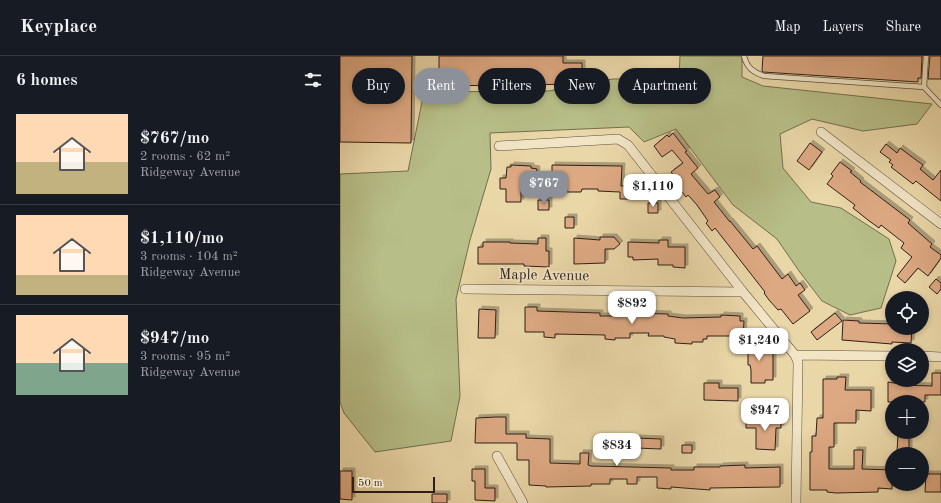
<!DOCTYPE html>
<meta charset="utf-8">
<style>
:root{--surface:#171b24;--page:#20242c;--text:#f1f3f6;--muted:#9ea1a6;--line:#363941;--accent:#8c9099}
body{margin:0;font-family:"Old Standard TT",serif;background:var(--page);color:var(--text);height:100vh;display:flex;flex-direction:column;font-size:15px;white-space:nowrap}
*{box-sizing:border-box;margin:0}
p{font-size:13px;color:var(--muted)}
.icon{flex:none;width:22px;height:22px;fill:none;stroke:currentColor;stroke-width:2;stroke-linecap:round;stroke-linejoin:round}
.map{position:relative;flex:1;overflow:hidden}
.side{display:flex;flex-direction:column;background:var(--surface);width:340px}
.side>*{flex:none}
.top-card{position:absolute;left:12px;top:12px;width:380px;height:36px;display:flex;gap:8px}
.buttons{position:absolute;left:545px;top:235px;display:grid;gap:8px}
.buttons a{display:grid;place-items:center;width:44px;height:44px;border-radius:50%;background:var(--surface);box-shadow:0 2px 6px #0003;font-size:20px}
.scale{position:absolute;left:12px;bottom:10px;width:83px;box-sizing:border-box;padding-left:4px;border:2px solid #2f1f16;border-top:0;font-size:11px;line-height:14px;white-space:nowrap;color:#2f1f16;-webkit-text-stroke:3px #f1e5c6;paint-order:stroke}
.price{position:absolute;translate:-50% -34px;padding:0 9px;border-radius:8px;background:#fff;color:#222;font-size:13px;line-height:26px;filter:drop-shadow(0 1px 2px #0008)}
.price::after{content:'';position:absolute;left:50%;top:24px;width:12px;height:9px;margin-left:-6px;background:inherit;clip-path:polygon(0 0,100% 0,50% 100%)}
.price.on{background:var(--accent);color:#fff}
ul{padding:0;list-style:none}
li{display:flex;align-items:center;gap:12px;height:100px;padding:0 16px}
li+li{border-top:1px solid var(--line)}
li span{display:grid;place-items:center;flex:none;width:112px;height:80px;border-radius:0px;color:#555}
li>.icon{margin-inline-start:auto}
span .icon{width:48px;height:48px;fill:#fffc;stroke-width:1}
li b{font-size:17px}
h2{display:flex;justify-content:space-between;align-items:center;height:48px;padding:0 16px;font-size:17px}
.chip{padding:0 14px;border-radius:18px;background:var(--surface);box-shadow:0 2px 6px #0003;font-size:14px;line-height:36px}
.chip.on{background:var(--accent);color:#fff}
header{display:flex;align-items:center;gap:24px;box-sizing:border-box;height:56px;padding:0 20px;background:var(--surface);border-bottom:1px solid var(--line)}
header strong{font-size:19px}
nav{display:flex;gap:22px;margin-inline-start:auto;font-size:14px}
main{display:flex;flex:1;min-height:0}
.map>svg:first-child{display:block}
.green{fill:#b7be87;stroke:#736e4e}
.building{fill:#dda983;stroke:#2f1f16;filter:url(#shadow)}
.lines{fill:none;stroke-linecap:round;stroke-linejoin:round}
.lane-casing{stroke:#5e4d3a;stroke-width:6}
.street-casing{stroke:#5e4d3a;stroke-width:10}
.lane{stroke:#f1e5c6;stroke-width:4.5}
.street{stroke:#f1e5c6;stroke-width:9}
.labels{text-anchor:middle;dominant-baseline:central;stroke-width:3.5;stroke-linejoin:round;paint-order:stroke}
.street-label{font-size:15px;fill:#2f1f16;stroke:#f1e5c6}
</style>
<header>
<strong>Keyplace</strong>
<nav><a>Map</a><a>Layers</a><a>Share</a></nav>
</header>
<main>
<section class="side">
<h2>6 homes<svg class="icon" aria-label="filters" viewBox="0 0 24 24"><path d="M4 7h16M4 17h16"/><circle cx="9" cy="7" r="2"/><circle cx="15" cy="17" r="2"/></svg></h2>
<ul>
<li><span style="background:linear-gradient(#ffd9b3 60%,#c2b280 0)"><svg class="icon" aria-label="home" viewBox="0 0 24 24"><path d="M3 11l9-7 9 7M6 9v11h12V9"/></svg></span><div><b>$767/mo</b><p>2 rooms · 62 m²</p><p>Ridgeway Avenue</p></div></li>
<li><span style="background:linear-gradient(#ffd9b3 75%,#c2b280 0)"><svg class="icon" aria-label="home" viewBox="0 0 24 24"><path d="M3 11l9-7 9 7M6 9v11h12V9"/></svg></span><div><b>$1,110/mo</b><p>3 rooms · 104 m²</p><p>Ridgeway Avenue</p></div></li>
<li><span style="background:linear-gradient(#ffd9b3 60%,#7fa58c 0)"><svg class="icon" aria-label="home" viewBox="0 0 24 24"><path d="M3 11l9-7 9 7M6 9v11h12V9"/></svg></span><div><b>$947/mo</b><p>3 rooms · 95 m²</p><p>Ridgeway Avenue</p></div></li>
</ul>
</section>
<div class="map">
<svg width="601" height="447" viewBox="0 0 601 447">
<defs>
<filter id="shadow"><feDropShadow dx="3" dy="-3" stdDeviation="0" flood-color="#0004"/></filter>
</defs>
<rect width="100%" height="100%" fill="#ead7a8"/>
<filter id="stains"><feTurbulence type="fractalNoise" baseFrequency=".005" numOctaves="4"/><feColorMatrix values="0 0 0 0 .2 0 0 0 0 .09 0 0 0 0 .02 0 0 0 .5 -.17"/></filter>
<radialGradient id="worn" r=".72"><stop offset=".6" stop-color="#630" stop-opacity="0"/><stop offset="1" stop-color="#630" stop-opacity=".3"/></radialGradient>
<path class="green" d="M340,0h62v21l21,9 169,18 -15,20 -54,7 -51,-12 -32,15 3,34 28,34 30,6 48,31 7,22 -15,47 -31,7 -28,-14 -23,-30 -22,-32 -44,-34 -57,-76 -32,13 -15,-15 -139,6 1,36 -21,71 -14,59 4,97 -9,45 -76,11 -31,-39 -4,-11v-228l68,-3 16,-79 125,-1 64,-12 66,-1z"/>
<path class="building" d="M0,0h72l-1,87 -71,-1z
M99,0h124v7h19v21l-143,2z
M423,0h159l-1,22h-3v4l-155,-10 -1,-1z
M590,0h11v23h-13z
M333,77l14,18 -2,1 13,16 -7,6 17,20 7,-4 5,7 -6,5 16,20v-1l23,28 4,-3 25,33 6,-5 8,12 4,-3 5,7 -7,5 12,16 -17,13 -12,-15 -3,1 -9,-10 -5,-7 1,-1 -50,-64 -3,3 -6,-8 2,-2 -11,-16 -9,-10 -2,2 -7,-9 3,-2 -11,-14 12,-9 -11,-13 -10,7 -8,-11 13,-11 2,2z
M470,87l12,9 -13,18 -12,-9z
M546,88l11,9 3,-5 23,17 -3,4 13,11 8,-10v31l-25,-20 -3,3 -22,-17 2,-2 -4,-3 2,-2 -11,-8z
M500,106l12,9 -2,1 11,9 -1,1 50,38 -2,3 24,21 -2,3 11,8v3l-13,18 -10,-8 -13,15 -8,-7 15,-19 -11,-9 3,-5 -23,-18 -2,3 -11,-8 -15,-12 2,-3 -28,-21 6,-8 -2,-2z
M171,109l20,1v2l6,1 -2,22 -14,-1v12h-15v-13h-6v-11h6l1,-11h4z
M212,109l70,1 -1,20h22l-1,13h-22v-7l-22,-1v-2h-16l-1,3h-14v-3h-15z
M198,144h11v10h-11z
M308,147h10v10h-10z
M225,161h9v11h-9z
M260,181h14l6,7 -6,5h-9v14l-31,1v-26l26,2z
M198,182h8v13h3v16l-25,-1v-2h-46v-17h5v-5h27v1l28,1z
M319,184h9v7h17v21l-12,-1v-2h-15v-6l-25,1v-3h-5v-15l31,1z
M596,223l5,4v6l-4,5 -8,-7z
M185,251h12v4l63,2v3h20v-4h10v1l38,1v2l15,2 38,-1v-2l19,1v5h4l-1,17h-10v-2h-26v3h-4v3h-11v2l-17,-1v-4l-11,-2v-1h-16l1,-3h-19v5h-15v2l-10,-1v-4l-50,-1v4l-11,-1v-5h-19z
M139,253l17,1 -1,28h-17z
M495,257l7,8 -25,19 -6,-8z
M503,264l16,1v2l33,1v4h20l-1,15 -19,-1v2l-50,-4z
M406,282h14v13h13v29h-8v3h-14v-13l-1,-5h-2v-12h-2z
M592,317h9v22h-16v7h-37v-20l12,2v1l32,1z
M497,321h9l-1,13h26v21l-15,-1v13h-22v24h-5v22h25v-19h9l-1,19 30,1v19l-14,-1v4l-42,1 -9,-1v-2h-17v-38h2v-16h4l1,-18h6v-39h14z
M364,327h15v5h19v13l-34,-1z
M156,361h10v17h20v4l24,1v24l30,1v-11h9l-1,12 3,1 80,2v2h23v-3h26v-1l25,-1v3l35,-1v20l-70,1v2l-39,-3v2l-14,-1v-11h-20v7h-10v-5h-17v5h-19v2l-45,1v-1l-17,-1v-25h-12v-17h-42l1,-25z
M406,362l35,1v9h-5l-1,22 -19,-1v-21h-10z
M558,379h11v16h-12z
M296,382l25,1v10l-25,-1z
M342,389h10v8h-10z
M132,413h13v19h10v13l-20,-1v-19h-3z
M0,415h12v29l-12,-1z
M586,418h15v18h-16z
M92,438h15v9h-15z"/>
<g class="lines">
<g class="lane-casing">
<path id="lane" d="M404,0c3,12 9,16 20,20l160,11 17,18
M584,31l2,-31"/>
</g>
<g class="street-casing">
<path id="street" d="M481,76l120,92
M159,90l119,-7 10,6 115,147 52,63 3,7 -2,141
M125,233l278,3
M455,299l97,1
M582,300l19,1
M157,400l26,47"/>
</g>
<use href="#lane" class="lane"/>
<use href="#street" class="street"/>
</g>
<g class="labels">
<g class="street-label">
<text transform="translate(204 220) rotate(1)">Maple Avenue</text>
</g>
</g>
<rect width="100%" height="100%" filter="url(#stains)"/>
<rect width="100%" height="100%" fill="url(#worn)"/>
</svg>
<div class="buttons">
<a><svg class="icon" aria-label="locate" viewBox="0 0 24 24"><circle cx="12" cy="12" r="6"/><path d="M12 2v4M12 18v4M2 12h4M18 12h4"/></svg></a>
<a><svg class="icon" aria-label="layers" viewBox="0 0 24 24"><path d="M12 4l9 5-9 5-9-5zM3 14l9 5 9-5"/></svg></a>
<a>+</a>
<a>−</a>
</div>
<div class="scale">50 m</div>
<b class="price on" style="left:204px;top:149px">$767</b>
<b class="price" style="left:313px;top:152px">$1,110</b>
<b class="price" style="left:292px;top:269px">$892</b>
<b class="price" style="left:419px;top:306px">$1,240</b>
<b class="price" style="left:425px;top:376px">$947</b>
<b class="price" style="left:277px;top:411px">$834</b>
<div class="top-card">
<a class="chip">Buy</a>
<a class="chip on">Rent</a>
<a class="chip">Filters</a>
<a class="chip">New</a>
<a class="chip">Apartment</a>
</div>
</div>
</main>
